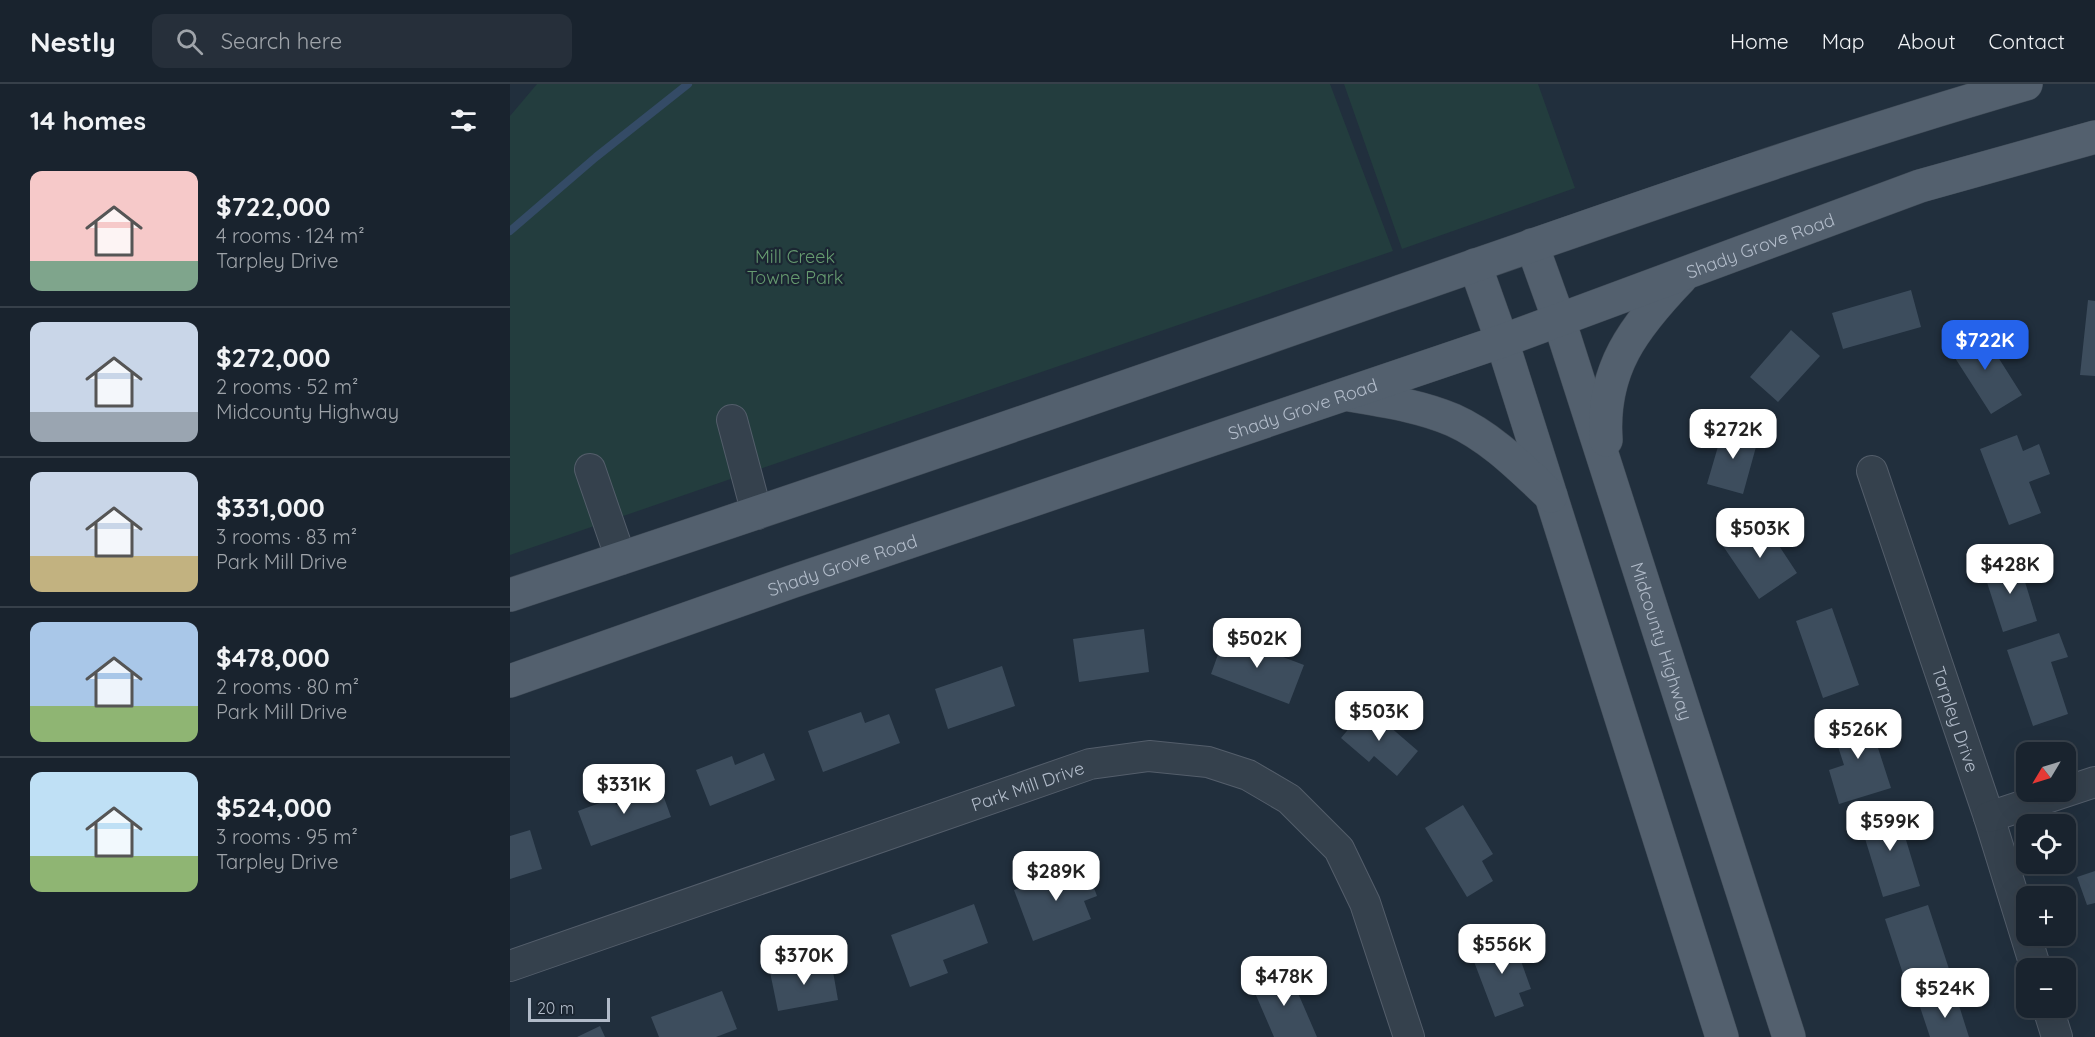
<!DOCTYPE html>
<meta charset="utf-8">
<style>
:root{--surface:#19232e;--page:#262f3a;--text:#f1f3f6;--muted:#9fa4aa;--line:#37404a;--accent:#2563eb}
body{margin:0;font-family:Quicksand,sans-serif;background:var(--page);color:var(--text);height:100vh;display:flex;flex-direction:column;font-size:22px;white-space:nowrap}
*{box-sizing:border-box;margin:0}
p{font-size:20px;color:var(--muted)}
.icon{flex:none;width:33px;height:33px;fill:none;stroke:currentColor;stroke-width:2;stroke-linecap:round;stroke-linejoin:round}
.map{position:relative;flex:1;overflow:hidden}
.details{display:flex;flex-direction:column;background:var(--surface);width:510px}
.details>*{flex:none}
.needle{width:39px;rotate:232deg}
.tools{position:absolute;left:1506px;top:658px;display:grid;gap:12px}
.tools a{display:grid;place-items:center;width:60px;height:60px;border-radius:12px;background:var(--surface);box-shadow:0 6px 24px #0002,0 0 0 2px var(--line);font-size:30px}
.scale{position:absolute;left:18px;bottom:15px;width:82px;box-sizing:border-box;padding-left:6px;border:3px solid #b1bbc9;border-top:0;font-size:16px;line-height:21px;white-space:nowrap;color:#b1bbc9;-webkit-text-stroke:4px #1b2632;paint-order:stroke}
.price{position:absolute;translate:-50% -51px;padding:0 14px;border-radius:12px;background:#fff;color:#222;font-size:20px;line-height:39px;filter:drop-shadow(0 2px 3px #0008)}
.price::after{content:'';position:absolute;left:50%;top:36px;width:18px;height:14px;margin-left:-9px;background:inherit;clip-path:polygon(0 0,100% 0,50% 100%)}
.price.selected{background:var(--accent);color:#fff}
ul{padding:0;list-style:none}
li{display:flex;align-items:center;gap:18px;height:150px;padding:0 30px}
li+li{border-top:2px solid var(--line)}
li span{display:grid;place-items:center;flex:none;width:168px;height:120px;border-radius:12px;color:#555}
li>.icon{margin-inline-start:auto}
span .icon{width:72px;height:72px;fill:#fffc;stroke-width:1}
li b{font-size:26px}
h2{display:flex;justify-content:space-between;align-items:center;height:72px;padding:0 30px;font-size:26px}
header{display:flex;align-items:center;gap:36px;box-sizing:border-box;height:84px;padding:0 30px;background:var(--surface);border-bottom:2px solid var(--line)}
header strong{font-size:28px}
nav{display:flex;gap:33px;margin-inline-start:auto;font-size:21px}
.search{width:420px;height:54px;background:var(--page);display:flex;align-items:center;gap:15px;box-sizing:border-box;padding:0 21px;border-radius:12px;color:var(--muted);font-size:22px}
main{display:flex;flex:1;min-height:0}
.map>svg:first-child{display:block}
.green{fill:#233d3e}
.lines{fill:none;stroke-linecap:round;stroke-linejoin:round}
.stream{stroke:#344b66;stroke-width:8}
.building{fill:#3d4d5d}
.minor-casing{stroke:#545e6b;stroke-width:32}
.major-casing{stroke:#3f4a56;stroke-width:34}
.minor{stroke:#35414d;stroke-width:30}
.major{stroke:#53606e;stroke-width:33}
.labels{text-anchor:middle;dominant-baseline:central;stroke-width:4.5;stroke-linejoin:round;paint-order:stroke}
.street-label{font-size:18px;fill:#b1bbc9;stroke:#1b2632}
.park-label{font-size:18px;fill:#669b70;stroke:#1b2632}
</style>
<header>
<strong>Nestly</strong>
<div class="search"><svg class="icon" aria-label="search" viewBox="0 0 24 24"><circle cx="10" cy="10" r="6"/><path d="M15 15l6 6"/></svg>Search here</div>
<nav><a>Home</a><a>Map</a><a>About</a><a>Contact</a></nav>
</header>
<main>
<section class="details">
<h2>14 homes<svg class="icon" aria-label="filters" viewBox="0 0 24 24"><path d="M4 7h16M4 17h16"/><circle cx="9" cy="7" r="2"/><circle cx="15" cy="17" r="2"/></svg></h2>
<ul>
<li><span style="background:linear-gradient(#f6c9c9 75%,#7fa58c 0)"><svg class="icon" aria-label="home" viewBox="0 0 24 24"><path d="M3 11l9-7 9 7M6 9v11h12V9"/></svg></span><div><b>$722,000</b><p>4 rooms · 124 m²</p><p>Tarpley Drive</p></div></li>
<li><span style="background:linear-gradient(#c9d6e8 75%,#9aa5b1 0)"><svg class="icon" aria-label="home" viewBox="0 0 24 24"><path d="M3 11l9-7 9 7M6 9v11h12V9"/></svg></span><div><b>$272,000</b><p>2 rooms · 52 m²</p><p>Midcounty Highway</p></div></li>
<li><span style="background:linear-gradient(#c9d6e8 70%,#c2b280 0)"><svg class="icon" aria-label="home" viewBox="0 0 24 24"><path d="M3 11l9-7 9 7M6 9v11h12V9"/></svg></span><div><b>$331,000</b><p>3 rooms · 83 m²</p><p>Park Mill Drive</p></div></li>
<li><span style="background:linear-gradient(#a9c7e8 70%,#8fb573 0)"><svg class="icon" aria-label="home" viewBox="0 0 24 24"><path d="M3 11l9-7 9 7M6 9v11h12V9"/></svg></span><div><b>$478,000</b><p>2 rooms · 80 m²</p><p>Park Mill Drive</p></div></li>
<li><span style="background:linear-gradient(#bfe0f5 70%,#8fb573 0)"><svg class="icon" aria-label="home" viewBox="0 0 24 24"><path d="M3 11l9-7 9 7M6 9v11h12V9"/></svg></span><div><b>$524,000</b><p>3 rooms · 95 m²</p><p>Tarpley Drive</p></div></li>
</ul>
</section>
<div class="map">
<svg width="1585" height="953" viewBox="0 0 1585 953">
<rect width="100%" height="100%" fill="#212f3d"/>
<path class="green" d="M27,0h793l63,167 -883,304v-439z
M834,0h194l37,104 -173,61z"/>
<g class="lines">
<path class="stream" d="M0,147l86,-74 92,-73"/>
</g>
<path class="building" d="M1401,206l10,37 -78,22 -11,-36z
M1578,216l7,1v75l-15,-1z
M1469,243l43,68 -31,19 -43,-67z
M1281,246l29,26 -42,46 -28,-25z
M1214,342l35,10 -16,58 -36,-10z
M1507,351l6,16 16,-7 11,30 -21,8 12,31 -32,12 -29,-76z
M1252,436l35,53 -38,26 -36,-53z
M1508,475l19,62 -34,11 -20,-62z
M1322,524l27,77 -36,13 -27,-77z
M634,545l5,43 -70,10 -6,-43z
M1549,549l9,24 -17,5 17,52 -35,12 -26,-76z
M715,551l79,30 -15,39 -78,-30z
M492,582l13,40 -67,23 -13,-40z
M857,623l51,44 -21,25 -23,-20 -5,6 -28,-24z
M1356,627l25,77 -52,16 -10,-34 15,-5 -14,-43z
M351,628l4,11 24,-9 11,29 -77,29 -15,-41z
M254,669l11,27 -65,26 -14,-36 36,-14 3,9z
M148,697l13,36 -80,29 -13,-35 35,-13 3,7 30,-11 -3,-8z
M953,721l30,49 -11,7 11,20 -26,16 -42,-69z
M1386,723l24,79 -37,11 -24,-78z
M20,746l12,39 -32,10v-43z
M575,780l12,32 -13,5 7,18 -58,22 -19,-51z
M1585,787v32l-8,2 -10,-28z
M464,820l14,39 -45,17 5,13 -38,14 -19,-52z
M1418,821l21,64 -43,14 -21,-64z
M1002,852l19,53 -12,4 5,13 -29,11 -25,-66z
M321,876l7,40 -60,11 -8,-39z
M778,886l29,67h-43l-22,-51z
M212,907l15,38 -21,8h-57l-8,-20z
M1446,912l13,41h-39l-10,-30z
M90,942l5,11h-28z"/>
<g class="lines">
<g class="minor-casing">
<g id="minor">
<path d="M222,336l25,94"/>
<path d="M80,385l31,90"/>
<path id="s1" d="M1362,387l117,346 47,152"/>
<path d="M1479,733l106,-35"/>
<path id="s2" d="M0,882l580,-202 59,-8 59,6 40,13 41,24 50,50 26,54 44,134"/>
<path d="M1538,924l9,29"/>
</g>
</g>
<g class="major-casing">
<g id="major">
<path id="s3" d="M1022,161l27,75 230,717"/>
<path d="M965,181l27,76 220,696"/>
<path d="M840,311c35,6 70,11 103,25 38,17 68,48 98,76"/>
<path d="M1096,356c-5,-71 28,-113 75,-162"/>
<path d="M0,511c295,-97 589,-199 883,-301 210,-73 419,-148 633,-210"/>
<path id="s4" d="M0,597l281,-99 711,-241 418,-155 175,-49"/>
</g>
</g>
<use href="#minor" class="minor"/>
<use href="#major" class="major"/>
</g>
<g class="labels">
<g class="street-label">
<text stroke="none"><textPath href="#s4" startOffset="1324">Shady Grove Road</textPath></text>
<text stroke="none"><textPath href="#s4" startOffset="838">Shady Grove Road</textPath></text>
<text stroke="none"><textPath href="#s4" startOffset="352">Shady Grove Road</textPath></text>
<text stroke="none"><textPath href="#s3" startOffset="417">Midcounty Highway</textPath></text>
<text stroke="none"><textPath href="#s1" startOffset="262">Tarpley Drive</textPath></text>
<text stroke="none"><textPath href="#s2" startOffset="548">Park Mill Drive</textPath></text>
</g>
<g class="park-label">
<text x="285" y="172">Mill Creek<tspan x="285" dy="21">Towne Park</tspan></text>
</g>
</g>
</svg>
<div class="tools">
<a><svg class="needle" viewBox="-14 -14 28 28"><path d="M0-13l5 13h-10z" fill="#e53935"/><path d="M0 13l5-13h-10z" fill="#9fa4aa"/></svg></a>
<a><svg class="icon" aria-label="locate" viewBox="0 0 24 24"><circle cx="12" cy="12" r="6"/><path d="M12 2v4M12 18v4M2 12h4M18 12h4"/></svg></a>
<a>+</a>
<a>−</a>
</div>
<div class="scale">20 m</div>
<b class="price selected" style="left:1475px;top:287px">$722K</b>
<b class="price" style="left:1223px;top:376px">$272K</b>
<b class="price" style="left:1250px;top:475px">$503K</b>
<b class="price" style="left:1500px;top:511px">$428K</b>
<b class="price" style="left:747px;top:585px">$502K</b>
<b class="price" style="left:869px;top:658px">$503K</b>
<b class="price" style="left:1348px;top:676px">$526K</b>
<b class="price" style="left:114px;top:731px">$331K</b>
<b class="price" style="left:1380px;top:768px">$599K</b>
<b class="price" style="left:546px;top:818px">$289K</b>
<b class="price" style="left:992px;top:891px">$556K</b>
<b class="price" style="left:294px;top:902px">$370K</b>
<b class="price" style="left:774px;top:923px">$478K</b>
<b class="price" style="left:1435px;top:935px">$524K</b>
</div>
</main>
